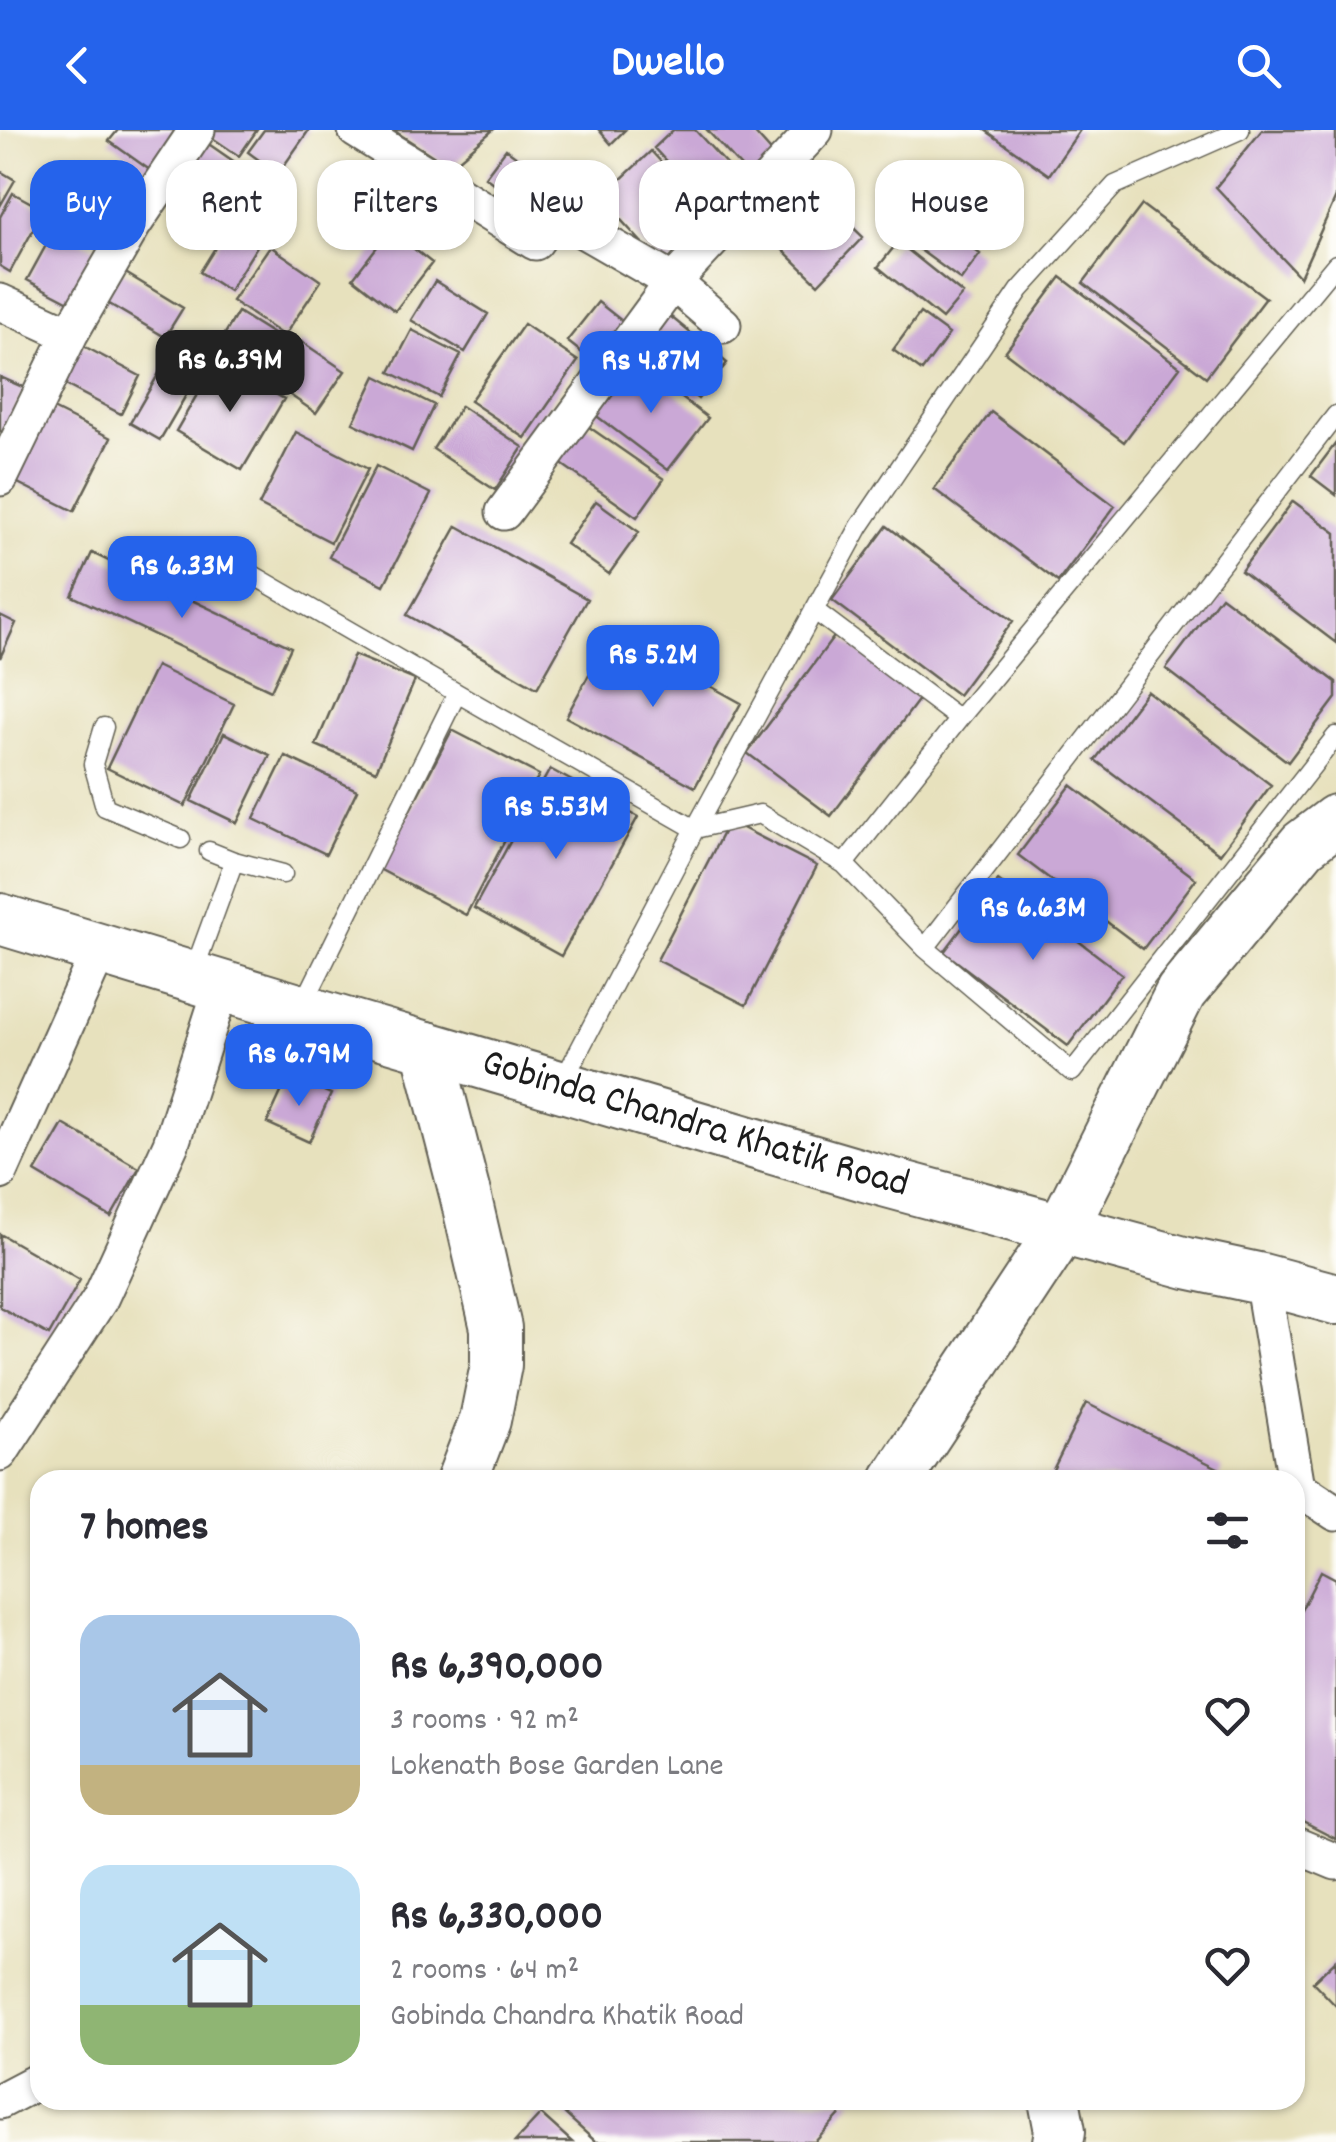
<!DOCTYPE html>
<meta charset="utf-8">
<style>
:root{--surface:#fff;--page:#f7f7f7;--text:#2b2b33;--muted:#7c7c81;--accent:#2563eb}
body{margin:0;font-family:Dekko,sans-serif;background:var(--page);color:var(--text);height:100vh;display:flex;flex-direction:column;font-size:38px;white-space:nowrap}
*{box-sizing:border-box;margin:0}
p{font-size:32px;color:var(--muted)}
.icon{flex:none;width:55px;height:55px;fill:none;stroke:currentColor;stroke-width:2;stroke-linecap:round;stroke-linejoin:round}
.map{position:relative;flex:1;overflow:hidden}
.panel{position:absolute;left:30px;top:1340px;width:1275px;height:640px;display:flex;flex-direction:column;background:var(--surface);border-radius:30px;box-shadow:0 2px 8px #0004}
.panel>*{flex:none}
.guide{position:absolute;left:30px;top:30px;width:1278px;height:90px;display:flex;gap:20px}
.price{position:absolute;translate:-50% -85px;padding:0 22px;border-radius:20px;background:var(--accent);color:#fff;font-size:32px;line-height:65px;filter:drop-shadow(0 2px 5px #0008)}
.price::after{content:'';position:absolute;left:50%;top:60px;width:30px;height:22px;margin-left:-15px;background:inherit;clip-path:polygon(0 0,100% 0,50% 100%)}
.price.selected{background:#222;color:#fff}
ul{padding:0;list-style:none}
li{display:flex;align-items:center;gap:30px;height:250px;padding:0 50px}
li span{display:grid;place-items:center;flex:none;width:280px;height:200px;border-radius:30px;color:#555}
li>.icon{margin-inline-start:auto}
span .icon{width:120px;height:120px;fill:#fffc;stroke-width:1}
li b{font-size:42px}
h2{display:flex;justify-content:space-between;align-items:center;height:120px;padding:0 50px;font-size:42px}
.tag{padding:0 35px;border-radius:30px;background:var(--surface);box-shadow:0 2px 8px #0004;font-size:35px;line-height:90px}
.tag.selected{background:var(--accent);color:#fff}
header{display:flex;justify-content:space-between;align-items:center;height:130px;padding:0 50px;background:var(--accent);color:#fff;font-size:45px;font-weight:700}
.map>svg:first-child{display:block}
.building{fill:#caa8d6}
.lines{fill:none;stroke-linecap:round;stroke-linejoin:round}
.lane-casing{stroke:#636154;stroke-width:21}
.street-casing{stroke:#636154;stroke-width:39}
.secondary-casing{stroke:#636154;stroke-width:54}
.lane{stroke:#fff;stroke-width:18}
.street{stroke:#fff;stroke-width:35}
.secondary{stroke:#fff;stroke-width:50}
.labels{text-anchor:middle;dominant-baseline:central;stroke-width:8;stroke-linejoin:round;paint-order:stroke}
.street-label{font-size:40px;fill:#1c1c1c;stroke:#fdfcf7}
</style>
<header><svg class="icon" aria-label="back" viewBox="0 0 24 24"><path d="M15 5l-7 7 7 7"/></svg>Dwello<svg class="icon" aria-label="search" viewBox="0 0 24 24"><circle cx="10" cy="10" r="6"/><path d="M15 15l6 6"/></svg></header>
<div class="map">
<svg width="1336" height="2012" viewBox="0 0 1336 2012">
<rect width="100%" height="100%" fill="#fdfcf7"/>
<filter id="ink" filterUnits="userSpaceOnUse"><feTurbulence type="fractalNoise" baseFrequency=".01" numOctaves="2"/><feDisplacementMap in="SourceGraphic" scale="20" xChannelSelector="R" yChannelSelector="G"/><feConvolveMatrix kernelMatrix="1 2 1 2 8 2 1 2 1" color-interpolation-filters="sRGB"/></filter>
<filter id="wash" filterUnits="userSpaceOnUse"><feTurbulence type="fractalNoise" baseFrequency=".0048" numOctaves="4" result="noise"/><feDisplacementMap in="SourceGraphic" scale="40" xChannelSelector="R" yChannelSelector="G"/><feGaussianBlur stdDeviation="2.25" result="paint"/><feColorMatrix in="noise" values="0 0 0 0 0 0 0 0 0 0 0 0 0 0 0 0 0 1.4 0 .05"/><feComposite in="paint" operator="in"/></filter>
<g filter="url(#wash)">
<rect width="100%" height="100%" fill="#e7e1bd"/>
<g id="blocks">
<path class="building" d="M118,0h68l-32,43 -45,-32z
M211,0h46l-18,26 -31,-21z
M264,0h45l-31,44 -30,-22z
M393,0h100l-43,37z
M599,0h26l-14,14z
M673,0h22l56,61 -31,29 -66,-72z
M707,0h45l24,27 -24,22z
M985,0h95l-31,45z
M1262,0h74v67l-36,80 -84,-90z
M200,8l78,54 -23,32 -77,-53z
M506,19l52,38 -21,29 -52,-39z
M651,21l65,70 -51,47 -64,-70z
M0,41l15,9 -15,26z
M798,44l65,63 -45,47 -65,-63z
M13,63l31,17 -34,62 -10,-6v-49z
M1142,75l124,93 -60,79 -123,-94z
M935,90l45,34 -19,26 -45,-33z
M230,94l29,19 -30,48 -29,-19z
M56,97l42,23 -27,53 -44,-23z
M390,100l42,33 -37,48 -42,-33z
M898,112l65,52 -21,25 -64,-52z
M270,116l51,35 -37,55 -52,-35z
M119,139l64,39 -18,29 -64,-38z
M1061,147l119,90 -56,75 -119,-90z
M435,151l53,33 -23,38 -54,-32z
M598,172l29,23 -31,39 -29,-23z
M238,182l46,29 -22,35 -45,-29z
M665,182l62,51 -29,36 -62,-51z
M920,183l29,21 -27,37 -29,-21z
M524,194l54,37 -53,77 -55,-37z
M412,200l49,25 -22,42 -49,-25z
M180,207l30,17 -50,86 -30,-17z
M302,212l43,29 -29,42 -42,-29z
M78,213l62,33 -19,38 -63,-33z
M217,230l67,39 -42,71 -66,-39z
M634,231l74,57 -40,52 -74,-56z
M376,246l58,29 -22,46 -59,-28z
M0,247l25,11 -21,45 -4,-2z
M461,276l62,41 -28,43 -62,-41z
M51,278l60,30 -37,73 -60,-30z
M991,282l124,94 -57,76 -124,-93z
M579,290l85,59 -27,38 -84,-59z
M296,302l72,37 -37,73 -72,-37z
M1336,313v52l-25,-19z
M376,336l55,28 -47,91 -55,-28z
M596,371l43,31 -30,42 -43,-30z
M1293,371l43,32v110l-95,-72z
M457,396l130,73 -50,89 -130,-73z
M887,396l126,95 -55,74 -126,-95z
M92,423l199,94 -20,43 -199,-94z
M1221,466l115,86v16l-48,64 -122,-93z
M0,485l16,8 -16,35z
M612,502l129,71 -46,84 -129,-70z
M836,504l84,64 -89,118 -84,-63z
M354,525l61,25 -39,91 -60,-26z
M156,536l78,38 -49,102 -78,-38z
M1147,561l124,94 -51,69 -125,-94z
M452,600l87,45 -73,140 -87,-46z
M224,603l46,22 -33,68 -46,-22z
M285,626l72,34 -31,64 -72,-35z
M550,639l88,48 -77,139 -87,-48z
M1071,655l125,94 -53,70 -125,-94z
M729,691l88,45 -71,139 -89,-45z
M998,750l124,94 -54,72 -124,-94z
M289,945l42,19 -22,48 -42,-19z
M63,994l76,44 -28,49 -76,-45z
M0,1104l80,46 -31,55 -49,-28z
M1086,1273l136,67 -5,10h-169z
M1321,1441l15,8v260l-41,-21v-196z
M1336,1830v46l-23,-24z
M578,1970h275l-38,42h-219l-31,-28z
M541,1984l31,28h-57z"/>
</g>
</g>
<g filter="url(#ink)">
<use href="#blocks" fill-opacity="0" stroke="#636154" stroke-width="2.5"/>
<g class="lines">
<g class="lane-casing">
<path id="lane" d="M248,442l209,121
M814,480l145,109
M104,597l-11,37 12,43 76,32
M209,721l25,10 49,13
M844,734l115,-145 377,-455
M925,818l147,124 264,-336
M193,843l41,-112
M303,875l154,-312 238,136 65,-15 84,50 81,84 411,-533
M563,951l132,-252 165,-303 160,-236 95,-105 125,-55"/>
</g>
<g class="street-casing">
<path id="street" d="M356,0l179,112 20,-28 118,68 50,43
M0,172l70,32
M0,348l70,-144 63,-109 64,-95
M504,382l169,-230 142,-152
M0,1042l100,-223
M1262,1149l35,208 -2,4
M0,1323l100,-154 71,-155 51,-158
M1297,1357l39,26
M1295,1715l41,17
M0,1971l40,-21"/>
</g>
<g class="secondary-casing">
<g id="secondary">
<path id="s1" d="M0,789l301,91 564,166 322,87 75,16 74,20"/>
<path d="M427,917l38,147 31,134v37l-11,55 -23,60"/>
<path d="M896,1350l166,-251 119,-237 122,-147 33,-25"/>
<path d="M1054,1970l6,31 -2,11"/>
</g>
</g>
<use href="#lane" class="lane"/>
<use href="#street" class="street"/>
<use href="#secondary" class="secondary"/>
</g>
</g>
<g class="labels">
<g class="street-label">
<text stroke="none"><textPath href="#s1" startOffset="725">Gobinda Chandra Khatik Road</textPath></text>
</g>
</g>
</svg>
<b class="price selected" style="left:230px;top:285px">Rs 6.39M</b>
<b class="price" style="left:651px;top:286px">Rs 4.87M</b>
<b class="price" style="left:182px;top:491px">Rs 6.33M</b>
<b class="price" style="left:653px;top:580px">Rs 5.2M</b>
<b class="price" style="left:556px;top:732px">Rs 5.53M</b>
<b class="price" style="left:1033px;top:833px">Rs 6.63M</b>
<b class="price" style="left:299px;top:979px">Rs 6.79M</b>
<div class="guide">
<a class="tag selected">Buy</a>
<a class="tag">Rent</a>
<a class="tag">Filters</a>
<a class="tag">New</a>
<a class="tag">Apartment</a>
<a class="tag">House</a>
</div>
<section class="panel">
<h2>7 homes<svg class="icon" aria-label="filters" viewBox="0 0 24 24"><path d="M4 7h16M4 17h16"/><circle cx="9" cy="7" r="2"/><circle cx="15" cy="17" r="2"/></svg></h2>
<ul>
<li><span style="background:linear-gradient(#a9c7e8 75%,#c2b280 0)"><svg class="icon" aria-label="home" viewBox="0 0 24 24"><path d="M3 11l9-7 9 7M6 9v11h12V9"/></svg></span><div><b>Rs 6,390,000</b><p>3 rooms · 92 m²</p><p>Lokenath Bose Garden Lane</p></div><svg class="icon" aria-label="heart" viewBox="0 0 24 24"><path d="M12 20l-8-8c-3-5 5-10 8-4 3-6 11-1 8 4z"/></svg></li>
<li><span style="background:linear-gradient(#bfe0f5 70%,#8fb573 0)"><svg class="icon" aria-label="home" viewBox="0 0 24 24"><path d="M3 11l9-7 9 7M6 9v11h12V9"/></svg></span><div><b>Rs 6,330,000</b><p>2 rooms · 64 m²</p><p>Gobinda Chandra Khatik Road</p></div><svg class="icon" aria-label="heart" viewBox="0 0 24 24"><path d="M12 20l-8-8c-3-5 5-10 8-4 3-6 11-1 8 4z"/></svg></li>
</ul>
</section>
</div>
